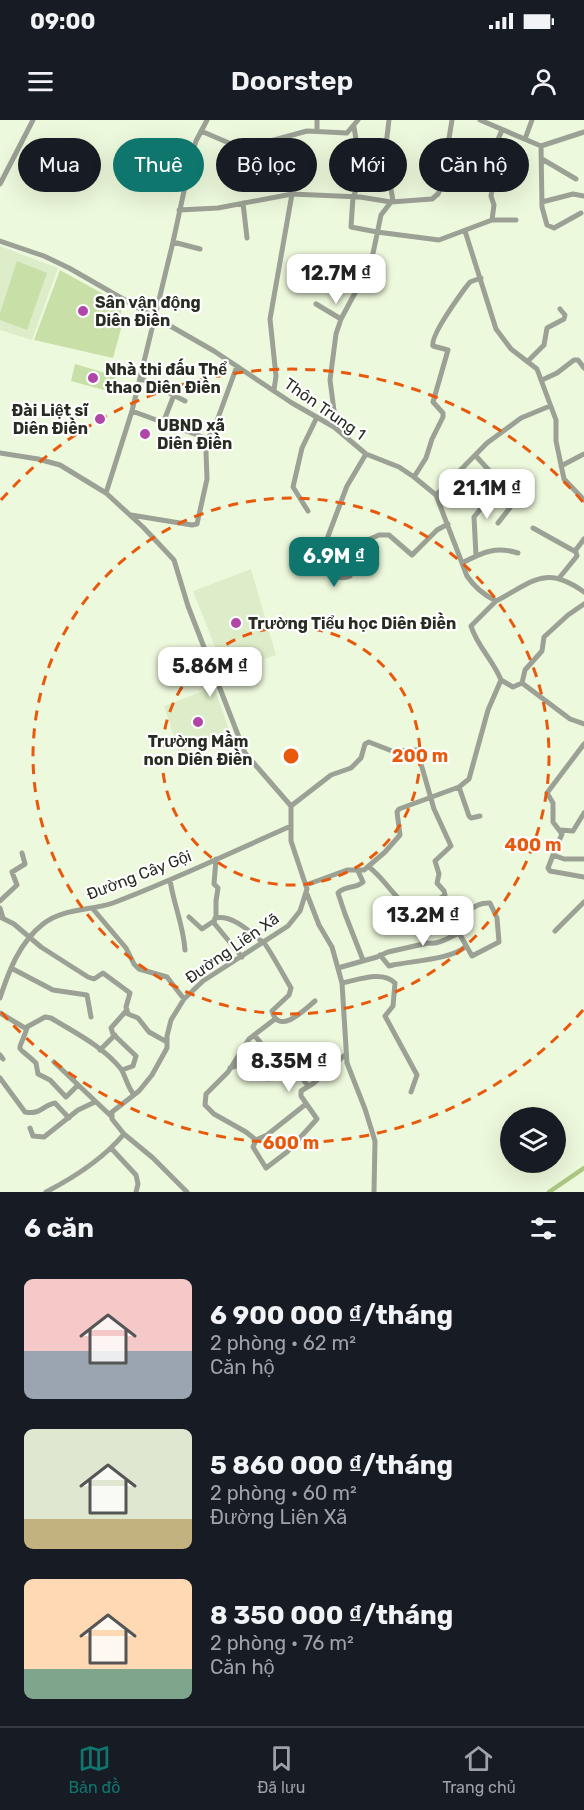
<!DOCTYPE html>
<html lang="vi">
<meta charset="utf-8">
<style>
:root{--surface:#171b24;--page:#20242c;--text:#f1f3f6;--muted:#9ea1a6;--line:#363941;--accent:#0f766e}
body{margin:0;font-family:Rubik,sans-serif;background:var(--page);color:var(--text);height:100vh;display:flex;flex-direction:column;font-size:22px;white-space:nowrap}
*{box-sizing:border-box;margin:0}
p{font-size:20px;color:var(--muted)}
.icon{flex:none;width:33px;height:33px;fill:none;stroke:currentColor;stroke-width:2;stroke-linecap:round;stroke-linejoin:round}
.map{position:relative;height:1072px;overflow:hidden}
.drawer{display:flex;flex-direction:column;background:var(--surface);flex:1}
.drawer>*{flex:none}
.top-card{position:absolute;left:18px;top:18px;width:549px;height:54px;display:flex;gap:12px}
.buttons{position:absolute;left:500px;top:987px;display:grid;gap:12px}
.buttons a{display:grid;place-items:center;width:66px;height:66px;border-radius:50%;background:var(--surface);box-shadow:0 6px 24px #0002;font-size:30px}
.price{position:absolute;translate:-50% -51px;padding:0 14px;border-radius:12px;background:#fff;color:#222;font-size:20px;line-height:39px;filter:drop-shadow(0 2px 3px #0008)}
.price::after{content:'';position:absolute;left:50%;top:36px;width:18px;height:14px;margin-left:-9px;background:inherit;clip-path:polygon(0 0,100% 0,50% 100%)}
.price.active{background:var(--accent);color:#fff}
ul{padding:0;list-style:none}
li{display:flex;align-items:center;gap:18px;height:150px;padding:0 24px}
li span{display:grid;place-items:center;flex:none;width:168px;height:120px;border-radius:9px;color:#555}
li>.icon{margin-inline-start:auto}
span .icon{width:72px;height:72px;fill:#fffc;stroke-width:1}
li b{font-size:26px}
h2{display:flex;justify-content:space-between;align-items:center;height:72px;padding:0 24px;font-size:26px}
.tag{padding:0 21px;border-radius:27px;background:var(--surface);box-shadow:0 6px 24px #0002;font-size:21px;line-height:54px}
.tag.active{background:var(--accent);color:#fff}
.status{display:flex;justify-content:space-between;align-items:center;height:42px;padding:0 30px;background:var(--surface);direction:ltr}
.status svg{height:16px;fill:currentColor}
header{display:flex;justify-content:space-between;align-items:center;height:78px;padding:0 24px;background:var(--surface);font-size:27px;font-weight:600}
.tab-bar{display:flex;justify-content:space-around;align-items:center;height:84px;border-top:2px solid var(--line);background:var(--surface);font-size:16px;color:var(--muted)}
.tab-bar a{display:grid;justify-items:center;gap:3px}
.tab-bar .active{color:var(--accent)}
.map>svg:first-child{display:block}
.built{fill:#deedc9}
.green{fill:#c9dfa8}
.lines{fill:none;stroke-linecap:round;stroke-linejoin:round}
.canal{stroke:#acc782;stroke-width:4.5}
.minor{stroke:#9ca195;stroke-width:5}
.ring{fill:none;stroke:#e8590c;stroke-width:3;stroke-dasharray:10 8}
.poi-dot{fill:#b046a8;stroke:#fff;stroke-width:2}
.labels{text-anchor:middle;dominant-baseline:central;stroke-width:4.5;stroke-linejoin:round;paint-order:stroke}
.poi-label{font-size:16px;font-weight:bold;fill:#282c22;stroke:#fff;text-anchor:start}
.street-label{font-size:16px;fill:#282c22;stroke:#fff}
.centre{fill:#e8590c;stroke:#fff;stroke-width:3}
.ring-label{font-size:18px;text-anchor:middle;font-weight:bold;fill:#e8590c;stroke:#fff;stroke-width:4.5;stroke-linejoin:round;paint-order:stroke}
</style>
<div class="status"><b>09:00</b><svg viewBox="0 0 49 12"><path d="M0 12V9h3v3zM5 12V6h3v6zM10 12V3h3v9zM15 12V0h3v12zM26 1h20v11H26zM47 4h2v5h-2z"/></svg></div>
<header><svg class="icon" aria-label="menu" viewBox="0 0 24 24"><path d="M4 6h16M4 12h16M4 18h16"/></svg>Doorstep<svg class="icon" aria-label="person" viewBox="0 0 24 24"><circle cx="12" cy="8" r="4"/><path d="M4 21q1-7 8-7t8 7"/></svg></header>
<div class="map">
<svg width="584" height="1072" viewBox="0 0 584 1072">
<rect width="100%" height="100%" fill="#edf9dc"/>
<path class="built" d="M0,126l58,22 -26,72 -32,-10z
M251,449l25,86 -51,17 -32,-81z
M214,567l18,51 -53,15 -15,-47z"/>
<path class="green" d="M17,141l30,12 -20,57 -27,-10v-7z
M60,150l63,35 -3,11 4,2 -11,40 -79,-18z
M75,244l41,12 -5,16 -40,-11z"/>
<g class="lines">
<path class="canal" d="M549,1072l35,-24"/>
<path class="minor" d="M389,0l-4,33 8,48
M480,0l61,26 43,-14
M354,7l7,43 -1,12 -7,15 -2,30 26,5 62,8 53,-20 2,-15 -3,-9 4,-21 -7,-12 14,-33
M317,10v-10
M201,11l42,18 10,-1 10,-5 44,-12 40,2 11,-13
M525,19l7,-19
M541,26l1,61 5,18 7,3 27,-15
M542,39l34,20
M0,64l33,-64
M542,82l31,-8 11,2
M243,83l4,35
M179,90l39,-2 74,-14 68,3 31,5 27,-2 14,-1 6,-5 3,-7 11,-67
M492,100h24
M465,111l31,98 15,20 26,20 19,51v21l8,38 20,21
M0,121l44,15 25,12 145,83 78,52 42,24 32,27 33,13 15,10 22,18 31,81c8,12 17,19 29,25 37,-19 49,-37 88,-9
M173,122l27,7
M334,152l27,10
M316,184l25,15
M528,241l16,-16 3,-17 17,-9 1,-4 -5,-6
M140,258l45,23
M542,260l15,-7 17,-13h4l6,8
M274,270l2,-14 -6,-57 22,-125
M132,291l76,28
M163,303l11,-28
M334,307l1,-9 -5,-38 6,-46 5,-15 30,-56 10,-48 10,-13
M0,333l38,6 22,6 46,28
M366,334l-19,32 -28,74c3,11 20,22 31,16l13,-34 16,-7h10l23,20 25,-25 11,-6
M475,335l41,45 -18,23
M561,346l23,-12
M414,357l12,-19 6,-19 11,-22v-4l-10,-11 15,-52 -15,-4c-3,-10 25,-48 33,-59l4,-5 11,-4
M436,375l51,-52 34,-25 29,-12
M308,391l-15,-24 9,-39 15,-31
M131,395l61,10 5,-1 10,-45 -1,-27 2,-13 10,-21 19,-52
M533,408l43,24 1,4 -17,21
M575,431l9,-12
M476,436l-2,-39 17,-21 12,-11
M462,443c21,-11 34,-17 56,-10
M501,560l12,7 9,-4 48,36 14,5
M522,563l3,-13 17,-19 2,-14 24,-22 16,-11
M584,624l-37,49 6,10v19l9,12 -9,21 11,4h20
M459,667l10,29 2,2 9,-2
M291,686l40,-31 20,-7 10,-10 4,-14 4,-2 23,9 25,-1 17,59 17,37 -16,15 4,13 -2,9 7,8 1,4 -27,18 -4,-1c-6,-11 -7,-5 -14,-12 -11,-11 -19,-24 -31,-33
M561,710l12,1 11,-18
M553,735l-5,13 2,3 34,6
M358,751l5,11c-7,7 -18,3 -25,11l7,21 18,46
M170,760c4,26 13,43 15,70
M306,765l41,-15h17l21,-18 15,-17 -3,-23 2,-3 60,-22 10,-8 19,-69 13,-30c-8,-20 -24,-34 -30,-54l25,-25
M307,774l12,31 13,22 10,36 5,80 18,46 10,32 -1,51
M0,781l17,-16 -5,-13 13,-8 -3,-11
M0,788l3,10
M93,789l33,39 8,16 5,5 28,8 17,22
M0,797l14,7 27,23 47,30 6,2 9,-6 27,20 -4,14 2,7 10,4 11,14 18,10
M189,797l13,12 12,-8
M216,797v-16l2,-13 -4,-4 2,-25
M555,811l29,-29
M380,835l9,11 4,-1c19,-4 61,-6 73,-19
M242,837l-28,-34 1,-5c18,-4 36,15 49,25 3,2 24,40 27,45l-2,7 -17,16c7,25 32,-1 43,-10
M11,848l42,22 34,5 4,22
M338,848l39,-11 11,-5 40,-9c10,2 22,-6 31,-10 -1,-16 15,-31 31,-30l7,15 2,24 -27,14 -13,-23
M342,863c16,-3 40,-13 53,0l-2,23 -8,10 32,59 -6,17
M0,878c9,-28 20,-56 43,-74 20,-16 47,-13 70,-21 61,-23 119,-51 178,-77
M0,893l25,15 20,-11 6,1c23,14 53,29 70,51 5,8 6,17 13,26
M275,899l-26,20 -21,33 -22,22 -1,11 9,9 32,18 10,8 -3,7 13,21 21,-16 30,-33 -16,-23v-5l13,-8 32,-29
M27,908c-9,28 -13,14 9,35l2,11 12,6 16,17 12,-12
M100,930l15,-15
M255,932l6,4 -3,11 6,10 4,2 29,-8 11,15
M0,935l3,4
M54,942l57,54
M230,948c14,-4 26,-11 30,-26l-6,-7
M122,950l11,-4 3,-10 -23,-22 -2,-6 15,-17
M0,958l25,34c16,3 18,-7 30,-9l14,15
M30,1008l3,8 11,1 34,-27 17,-8
M124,1014l29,24 34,34
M256,1020l11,-5 39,-31
M111,1028l25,27 2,9 -2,8
M46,1072c29,-15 57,-33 78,-58l-12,-15v-7l27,-21 13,-16 15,-27v-12l4,-16 13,-21 19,-18 85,-55 12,-15 7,-22 -16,-48v-35l-46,-53 -57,-147 -14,-46 -31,-33 -37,-34 26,-82 41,-169 19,-88 4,-13 11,-21"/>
</g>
<g class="ring">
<circle cx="291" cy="636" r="129"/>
<circle cx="291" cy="636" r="258"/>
<path d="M583 890A387 387 0 0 1 1 892M1 380A387 387 0 0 1 583 382"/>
</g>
<g class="poi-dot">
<circle cx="83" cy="191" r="6"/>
<circle cx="93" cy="258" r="6"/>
<circle cx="100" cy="299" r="6"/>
<circle cx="145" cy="314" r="6"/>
<circle cx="236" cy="503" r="6"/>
<circle cx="198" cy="602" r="6"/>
</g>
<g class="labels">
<g class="poi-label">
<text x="95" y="182">Sân vận động<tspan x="95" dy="18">Diên Điền</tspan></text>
<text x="105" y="249">Nhà thi đấu Thể<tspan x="105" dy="18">thao Diên Điền</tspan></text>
<text x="88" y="290" text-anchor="end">Đài Liệt sĩ<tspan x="88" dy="18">Diên Điền</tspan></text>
<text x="157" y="305">UBND xã<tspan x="157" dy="18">Diên Điền</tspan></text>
<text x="248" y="503">Trường Tiểu học Diên Điền</text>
<text x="198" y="621" text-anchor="middle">Trường Mầm<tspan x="198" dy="18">non Diên Điền</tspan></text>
</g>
<g class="street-label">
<text transform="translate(325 289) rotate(35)">Thôn Trung 1</text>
<text transform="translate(139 755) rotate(-21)">Đường Cây Gội</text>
<text transform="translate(232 828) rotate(-35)">Đường Liên Xã</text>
</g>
</g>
<circle cx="291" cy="636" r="9" class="centre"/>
<g class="ring-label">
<text x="420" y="642">200 m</text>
<text x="533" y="731">400 m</text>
<text x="291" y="1029">600 m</text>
</g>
</svg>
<div class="buttons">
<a><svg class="icon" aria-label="layers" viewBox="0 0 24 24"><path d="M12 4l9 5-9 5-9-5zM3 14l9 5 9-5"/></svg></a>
</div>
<b class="price" style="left:336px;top:185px">12.7M ₫</b>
<b class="price" style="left:487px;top:400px">21.1M ₫</b>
<b class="price active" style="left:334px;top:468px">6.9M ₫</b>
<b class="price" style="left:210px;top:578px">5.86M ₫</b>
<b class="price" style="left:423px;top:827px">13.2M ₫</b>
<b class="price" style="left:289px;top:973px">8.35M ₫</b>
<div class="top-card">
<a class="tag">Mua</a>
<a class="tag active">Thuê</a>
<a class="tag">Bộ lọc</a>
<a class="tag">Mới</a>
<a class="tag">Căn hộ</a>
</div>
</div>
<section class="drawer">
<h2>6 căn<svg class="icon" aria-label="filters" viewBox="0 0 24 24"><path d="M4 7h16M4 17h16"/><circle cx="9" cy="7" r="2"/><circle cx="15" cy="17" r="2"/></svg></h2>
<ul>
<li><span style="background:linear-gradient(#f6c9c9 60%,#9aa5b1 0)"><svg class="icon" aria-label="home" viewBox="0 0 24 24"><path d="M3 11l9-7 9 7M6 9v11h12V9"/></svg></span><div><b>6 900 000 ₫/tháng</b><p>2 phòng · 62 m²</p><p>Căn hộ</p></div></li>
<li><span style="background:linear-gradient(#dfe7d0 75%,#c2b280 0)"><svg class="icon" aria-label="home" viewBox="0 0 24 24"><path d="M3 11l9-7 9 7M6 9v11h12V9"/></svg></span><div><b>5 860 000 ₫/tháng</b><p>2 phòng · 60 m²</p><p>Đường Liên Xã</p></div></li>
<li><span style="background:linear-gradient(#ffd9b3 75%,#7fa58c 0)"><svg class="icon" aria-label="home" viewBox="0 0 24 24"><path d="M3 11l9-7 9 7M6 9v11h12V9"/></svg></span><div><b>8 350 000 ₫/tháng</b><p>2 phòng · 76 m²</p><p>Căn hộ</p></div></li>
</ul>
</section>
<nav class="tab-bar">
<a class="active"><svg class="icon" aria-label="map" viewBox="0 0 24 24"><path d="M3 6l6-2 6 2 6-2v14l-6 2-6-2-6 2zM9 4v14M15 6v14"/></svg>Bản đồ</a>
<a><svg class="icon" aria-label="saved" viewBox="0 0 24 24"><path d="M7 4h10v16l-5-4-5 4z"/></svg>Đã lưu</a>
<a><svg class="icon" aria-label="home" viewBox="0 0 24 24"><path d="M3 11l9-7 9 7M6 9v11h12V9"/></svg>Trang chủ</a>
</nav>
